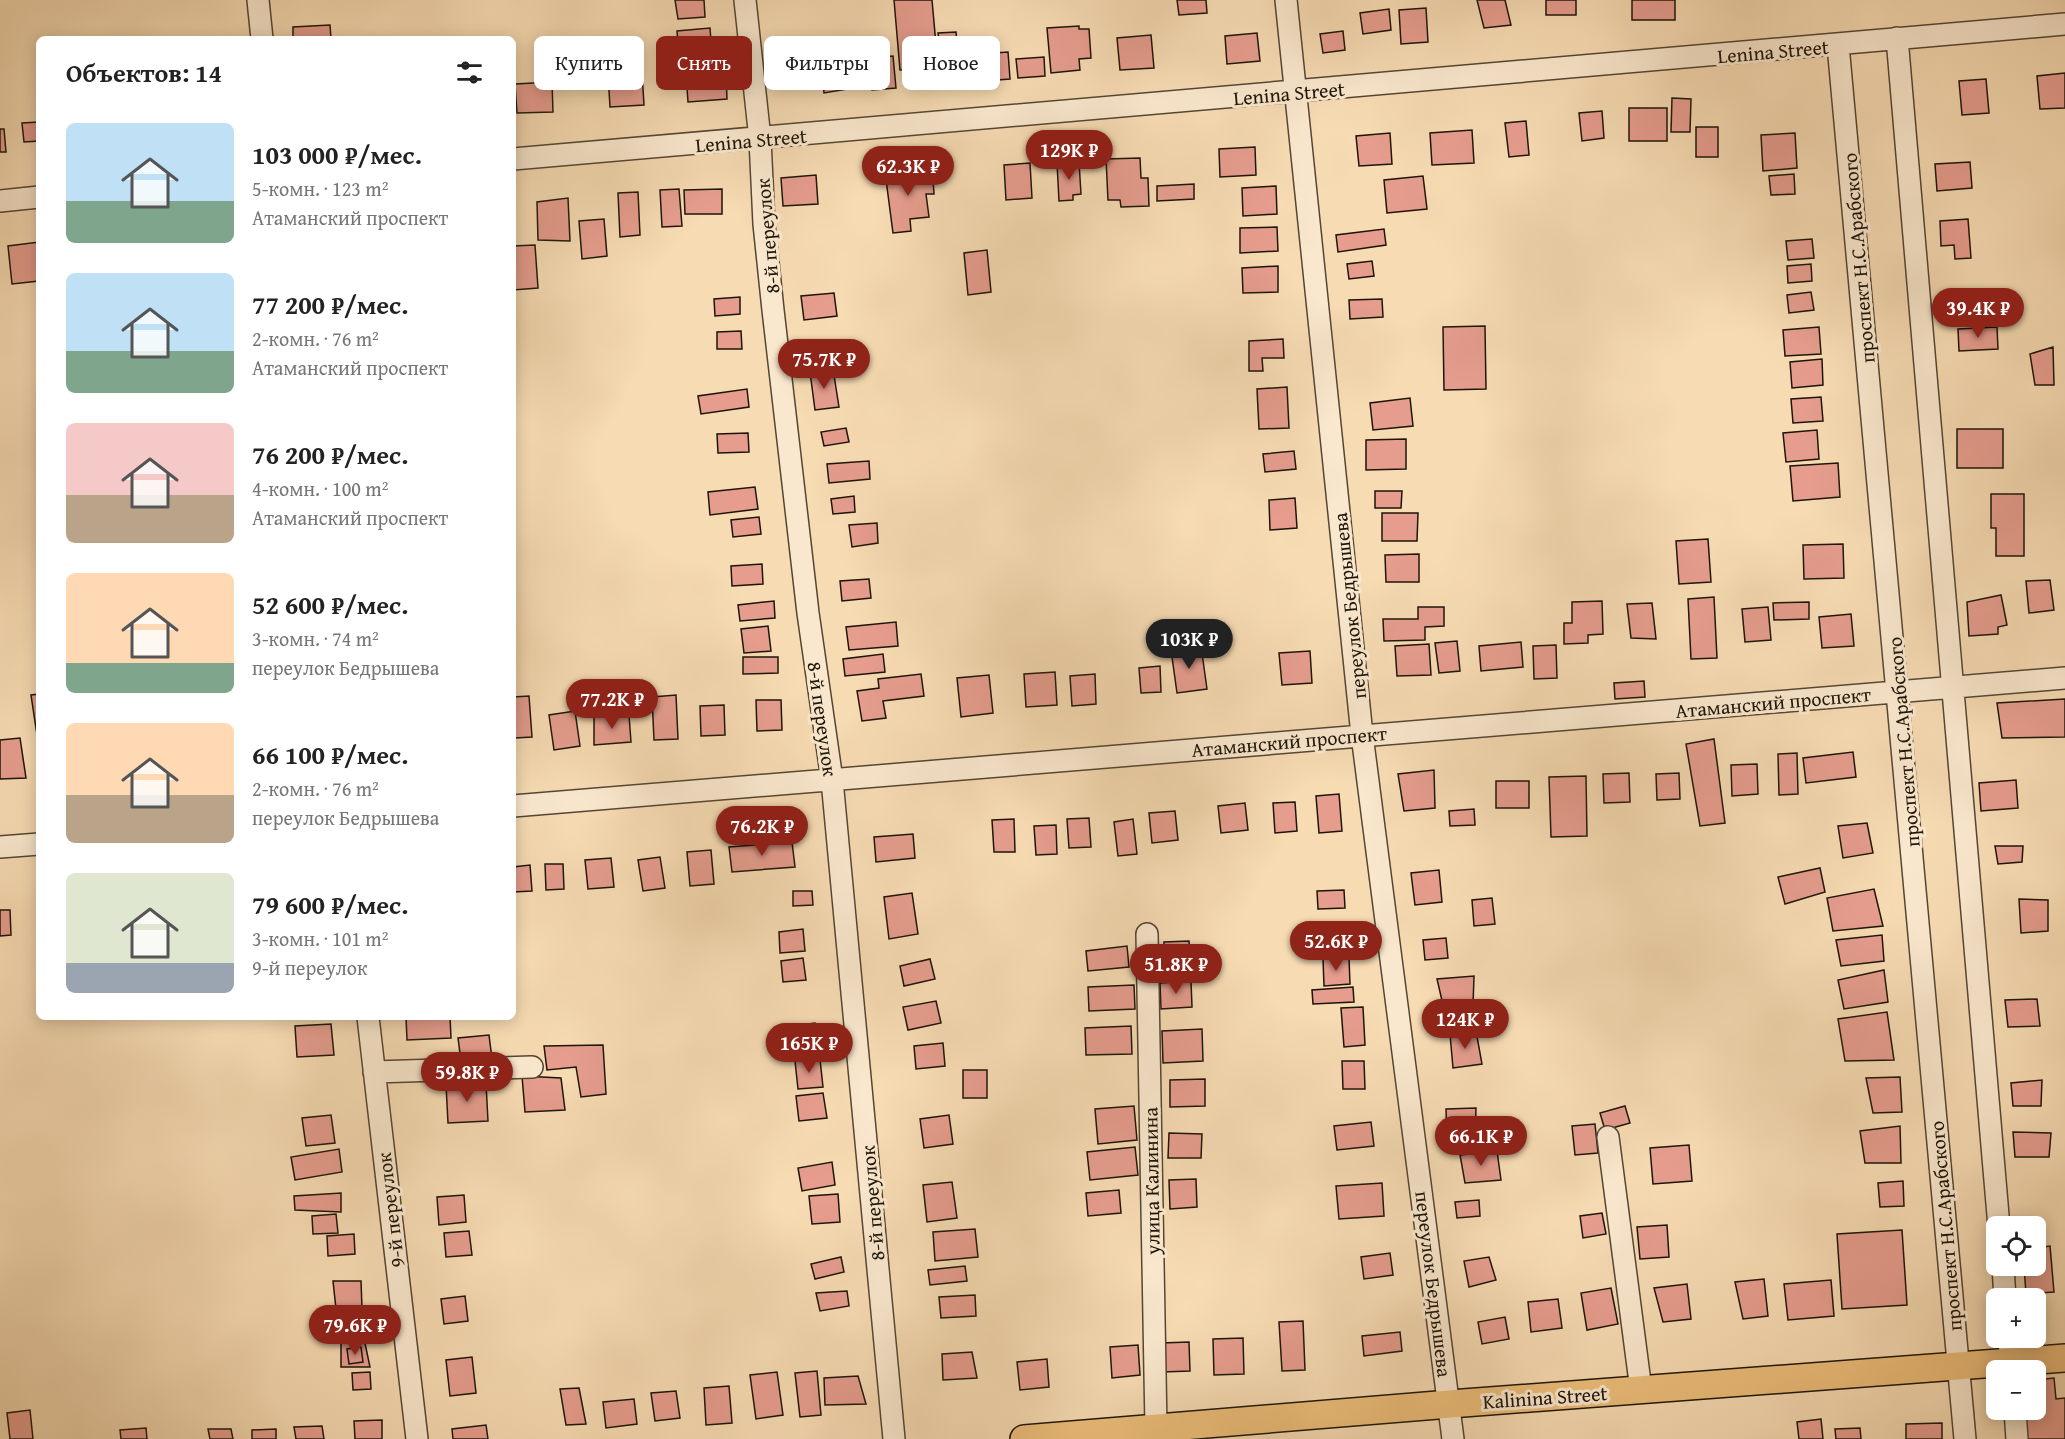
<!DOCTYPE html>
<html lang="ru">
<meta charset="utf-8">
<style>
:root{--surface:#fff;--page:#f2f2f2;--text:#222;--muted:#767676;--accent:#8f2418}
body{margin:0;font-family:"Gentium Book Plus",serif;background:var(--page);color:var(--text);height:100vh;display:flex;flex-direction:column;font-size:22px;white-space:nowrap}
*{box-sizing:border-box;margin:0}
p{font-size:20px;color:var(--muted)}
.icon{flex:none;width:33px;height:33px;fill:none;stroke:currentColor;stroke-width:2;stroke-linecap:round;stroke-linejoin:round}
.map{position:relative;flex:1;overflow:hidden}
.sheet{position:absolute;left:36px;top:36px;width:480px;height:984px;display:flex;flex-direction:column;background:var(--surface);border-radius:9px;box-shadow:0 3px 15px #0003}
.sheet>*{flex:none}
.hud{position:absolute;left:534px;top:36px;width:570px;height:54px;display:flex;gap:12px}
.controls{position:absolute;left:1986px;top:1216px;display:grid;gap:12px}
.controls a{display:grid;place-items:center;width:60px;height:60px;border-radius:9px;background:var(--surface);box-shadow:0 3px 15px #0003;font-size:30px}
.price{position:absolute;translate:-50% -51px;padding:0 14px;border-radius:21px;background:var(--accent);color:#fff;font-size:20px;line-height:39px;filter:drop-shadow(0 2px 3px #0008)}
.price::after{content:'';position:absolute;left:50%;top:36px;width:18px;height:14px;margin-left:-9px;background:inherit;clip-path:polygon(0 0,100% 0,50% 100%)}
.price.current{background:#222;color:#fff}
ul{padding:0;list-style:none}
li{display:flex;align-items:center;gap:18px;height:150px;padding:0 30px}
li span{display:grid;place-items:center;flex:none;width:168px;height:120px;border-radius:9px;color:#555}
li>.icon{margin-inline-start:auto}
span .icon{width:72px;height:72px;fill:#fffc;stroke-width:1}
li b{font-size:26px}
h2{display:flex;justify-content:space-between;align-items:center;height:72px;padding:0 30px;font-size:26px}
.chip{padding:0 21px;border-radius:9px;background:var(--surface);box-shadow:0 3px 15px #0003;font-size:21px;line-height:54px}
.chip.current{background:var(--accent);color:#fff}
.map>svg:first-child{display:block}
.building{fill:#e69d8e;stroke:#1d1509;stroke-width:1.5}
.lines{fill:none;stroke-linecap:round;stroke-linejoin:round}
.minor-casing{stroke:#544634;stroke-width:24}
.major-casing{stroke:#1d1509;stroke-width:30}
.minor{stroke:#fae8ce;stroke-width:21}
.major{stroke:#ecbe7a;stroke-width:27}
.labels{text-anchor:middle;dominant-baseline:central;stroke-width:6;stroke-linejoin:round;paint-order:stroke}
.street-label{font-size:20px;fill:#1d1509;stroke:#fae8ce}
</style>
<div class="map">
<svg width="2065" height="1439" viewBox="0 0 2065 1439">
<rect width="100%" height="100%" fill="#f7dbb3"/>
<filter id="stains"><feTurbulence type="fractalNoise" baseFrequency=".00333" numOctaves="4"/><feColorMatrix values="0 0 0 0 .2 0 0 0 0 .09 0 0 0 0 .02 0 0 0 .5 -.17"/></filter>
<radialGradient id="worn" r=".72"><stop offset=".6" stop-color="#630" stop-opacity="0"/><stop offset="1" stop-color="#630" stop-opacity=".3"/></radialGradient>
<path class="building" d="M675,0h29l1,17 -27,2z
M894,0h38l6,67 -38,3z
M1177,0h29l1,13 -28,2z
M1477,0h28l6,25 -27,3z
M1546,0h30v15h-30z
M1632,0h43v20h-43z
M1426,8l2,34 -27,2 -2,-34z
M1389,9l2,21 -28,4 -3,-21z
M330,25l1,14h-38v-12z
M1079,26v3h10l2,29 -12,1 1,11 -29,3 -4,-45z
M710,28l2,26 -33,2 -2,-25z
M1343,31l2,19 -22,3 -3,-19z
M956,32l3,31 -18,2 -3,-32z
M1257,33l3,28 -33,3 -2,-28z
M1151,35l3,33 -34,2 -3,-32z
M1008,52l2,27 -26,2 -2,-27z
M893,56l3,32 -24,2 -3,-32z
M1044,57l1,19 -27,2 -2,-19z
M863,60l3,26 -42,7 -3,-31z
M726,72l1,27 -39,3 -2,-28z
M642,73l2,32 -34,2 -2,-33z
M2065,73v35l-25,1 -3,-33z
M1986,79l3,34 -27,2 -3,-34z
M552,82l1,30 -36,1 -2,-29z
M1672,98l19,1 -1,33h-19z
M1629,108h38v33h-38z
M1602,111l2,27 -22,3 -3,-28z
M1526,121l3,34 -20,2 -4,-34z
M39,122v19l-15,1 -2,-19z
M1696,127h22v30h-22z
M0,129h4l2,23h-6z
M1472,130l2,33 -42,2 -2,-32z
M1390,133l2,31 -33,2 -3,-30z
M1795,133l2,35 -34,3 -2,-36z
M1255,147l1,28 -36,2 -1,-28z
M1140,158l1,20h7l1,28 -28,1 -1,-7h-12l-2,-41z
M1079,162l2,32 -8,1v5l-14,1 -2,-38z
M1970,162l2,26 -35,3 -2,-27z
M1030,163l2,35 -26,2 -2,-35z
M923,168l1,12 9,-1 1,15h-8l3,23 -19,2 1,12 -18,2 -8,-61z
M1794,174l1,20 -24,1 -2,-19z
M816,175l2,29 -35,2 -2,-28z
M1423,176l4,33 -40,4 -3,-33z
M1194,184v15l-37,2v-15z
M1276,186l1,28 -34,2 -1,-28z
M679,189l3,37 -20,1 -2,-37z
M722,189v25h-37l-1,-24z
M638,192l2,43 -20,2 -2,-44z
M568,198l2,43 -32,-1 -1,-38z
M604,219l3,37 -25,3 -3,-38z
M1968,219l3,39 -16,1 -1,-14 -13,1 -1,-25z
M1277,227l1,24 -38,2v-25z
M1384,229l2,16 -48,7 -2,-17z
M1812,239l2,19 -26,2 -2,-19z
M39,242v39l-27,3 -4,-38z
M535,245l3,43 -25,2v-44z
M987,250l4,42 -23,3 -4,-42z
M1372,261l2,15 -25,3 -2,-15z
M1811,264l1,17 -24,2 -1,-17z
M1278,266v26l-35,1 -1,-25z
M1811,292l3,18 -25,3 -2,-18z
M834,293l3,23 -33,4 -3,-24z
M740,297v17l-25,2 -1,-17z
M1382,299l1,18 -33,2 -1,-19z
M1485,326l1,63 -42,1 -1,-63z
M1819,327l2,27 -36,2 -2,-26z
M1997,327l1,22 -39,2 -1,-22z
M741,331l1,18h-25v-17z
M1283,339l1,19h-22l1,13h-14v-30z
M2053,347l1,38h-19l-5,-31z
M1822,359l1,26 -31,3 -2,-26z
M833,369l6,38 -24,3 -5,-38z
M1287,387l2,41 -30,1 -2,-40z
M747,389l2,18 -48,7 -3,-18z
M1821,397l2,24 -30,2 -2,-24z
M1410,398l3,28 -40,4 -3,-27z
M846,428l3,14 -25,4 -3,-14z
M1957,429h46v39h-46z
M1817,430l2,29 -33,3 -3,-29z
M748,433l1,19 -31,1 -1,-19z
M1406,439v30l-40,1v-30z
M1294,451l2,18 -31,3 -2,-18z
M869,461l1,18 -41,4 -2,-19z
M1838,463l2,34 -47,4 -3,-35z
M755,487l3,22 -48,6 -2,-23z
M1375,491h27l-1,17h-26z
M1991,494h33v62h-28v-28h-5z
M854,496l1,16 -22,2 -2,-15z
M1295,498l2,30 -27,2 -1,-30z
M1382,513h36l-1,28h-35z
M759,517l2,17 -28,3 -2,-17z
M877,523l1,20 -26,4 -3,-22z
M1708,539l3,43 -32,2 -3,-43z
M1843,544l1,34 -40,1 -1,-34z
M1419,554v28h-33l-1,-27z
M762,564l1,20 -31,2 -1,-20z
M869,579l2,19 -29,3 -2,-20z
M2050,580l4,30 -25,3 -3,-32z
M2001,595l6,30 -9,2v7l-29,2 -2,-34z
M1714,597l3,61 -26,1 -3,-60z
M774,601l1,17 -35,3 -2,-16z
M1602,601l1,33 -15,1v8l-24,1v-21h8v-21z
M1809,602v17l-35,1 -1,-17z
M1652,603l4,36 -25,-1 -4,-34z
M1418,607h26v19l-19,1v13l-41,1 -1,-22h35z
M1768,607l3,33 -26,2 -3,-33z
M1851,614l3,32 -32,2 -3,-31z
M896,622l2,24 -49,4 -3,-23z
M768,626l3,25 -27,2 -3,-24z
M1457,641l3,30 -21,2 -4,-30z
M1521,642l2,25 -42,4 -2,-25z
M1429,644l2,31 -34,1 -2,-30z
M1556,645l1,33 -23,1 -1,-33z
M1201,646l6,43 -30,4 -6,-43z
M1310,651l2,32 -30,2 -3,-32z
M883,654l2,18 -40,4 -2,-17z
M743,657h35v16l-35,1z
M1160,666l1,26 -20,1 -2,-25z
M1055,672l2,33 -31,2 -2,-33z
M921,674l3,22 -41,5 3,17 -24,3 -5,-30 22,-3 -1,-9z
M1095,674l1,30 -24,2 -2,-30z
M989,675l4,38 -32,4 -4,-39z
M1644,681l1,16 -30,2 -1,-16z
M39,694v41h-2l-6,-40z
M676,695l2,44 -24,1 -2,-43z
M529,696l3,41 -17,1 -2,-41z
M2065,699v38l-63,1 -5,-35z
M756,700h25l1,30 -25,1z
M724,705l1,30 -24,1 -1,-30z
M575,711l5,35 -26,4 -5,-35z
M629,715l2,27 -37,3v-28z
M20,738l6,40 -26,1v-39z
M1714,739l11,84 -25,3 -14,-82z
M1853,752l3,25 -50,6 -3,-25z
M1797,753l1,41 -19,1 -1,-41z
M1757,764l1,30 -26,2 -1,-31z
M1434,770l1,38 -31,3 -6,-37z
M1629,773l1,29 -26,1 -1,-29z
M1679,773l1,26 -23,1 -1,-26z
M1586,776l1,60 -36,1 -2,-60z
M2016,780l2,28 -37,3 -2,-28z
M1496,781h33v27h-33z
M1339,794l3,37 -23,2 -3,-37z
M1295,802l2,29 -22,2 -2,-30z
M1245,803l3,27 -27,3 -3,-27z
M1474,809l1,16 -25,1 -1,-15z
M1175,811l3,29 -26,3 -3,-30z
M1089,818l2,29 -22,1 -2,-29z
M1014,819l1,33h-21l-2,-32z
M1133,819l4,35 -19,2 -4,-34z
M1867,823l6,30 -30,5 -5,-32z
M1056,825l1,29 -21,1 -2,-29z
M913,834l2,24 -39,4 -2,-25z
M792,842l3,25 -63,5 -3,-25z
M1995,846h28l-1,16 -24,2z
M711,850l3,34 -24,2 -3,-34z
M660,857l5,31 -22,3 -5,-31z
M611,858l3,29 -26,2 -3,-29z
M545,864h18l1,25 -18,1z
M530,865l2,26 -19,1v-25z
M1820,868l5,24 -40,12 -7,-27z
M1439,870l3,32 -27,3 -4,-32z
M1874,889l9,37 -50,5 -6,-33z
M1344,890l1,18 -27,1 -1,-18z
M793,891h19l1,14 -20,1z
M912,893l6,41 -29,5 -5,-42z
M1492,898l3,26 -21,2 -2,-26z
M2019,899l29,1v31l-27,2z
M0,910h10l1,25 -11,1z
M1345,926l3,21 -23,2 -2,-20z
M803,929l2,22 -25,2 -1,-21z
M1882,935l2,26 -43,5 -5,-26z
M1446,938l2,20 -23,2 -2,-20z
M1189,941l1,21h-26v-20z
M1127,946l2,21 -41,4 -2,-20z
M803,958l3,22 -23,2 -2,-21z
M1349,958l1,26 -26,2 -1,-27z
M930,959l5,20 -31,7 -4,-20z
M1884,970l4,32 -44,7 -6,-29z
M1474,976l-1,29h-30l-6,-26z
M1191,981l1,26 -31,2 -1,-26z
M1134,985l1,24 -46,2 -1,-24z
M1353,987l1,15 -41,2 -1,-14z
M2037,999l3,27 -32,1 -3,-27z
M936,1001l5,22 -33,7 -5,-23z
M1363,1007l2,38 -21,2 -3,-39z
M1887,1012l7,48 -49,1 -7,-42z
M406,1017h44l1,21 -44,2z
M815,1023l2,19 -30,3 -3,-18z
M331,1024l3,31 -37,2 -2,-31z
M1131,1026l1,28 -46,1 -1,-27z
M1202,1029l1,32 -40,2 -1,-32z
M1476,1031l6,33 -29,4 -3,-34z
M489,1035l3,24 -31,2 -3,-23z
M943,1043l2,23 -29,3 -2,-23z
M603,1045l3,49 -25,3 -5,-30 -29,3 -3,-24z
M820,1059l3,28 -25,2 -3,-28z
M1342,1061h22l1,28h-22z
M963,1070h24v28h-24z
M522,1076l39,2 4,32 -40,2z
M1900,1077l2,35 -29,1 -7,-35z
M1205,1079v27l-35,1v-27z
M2042,1080l-1,26h-28l-2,-23z
M486,1083l2,38 -40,2 -2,-38z
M823,1093l4,25 -28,3 -3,-25z
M1134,1106l3,34 -39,4 -3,-35z
M1625,1106l5,17 -25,7 -5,-17z
M1476,1108l-1,33 -28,1 -1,-33z
M331,1115l4,28 -29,3 -4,-28z
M949,1115l4,29 -29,4 -4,-29z
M1371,1122l3,24 -37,4 -3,-24z
M1595,1124l3,29 -23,2 -3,-29z
M1900,1126l1,37h-36l-5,-32z
M2013,1132l38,1 -2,24h-34z
M1169,1133l33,1 -1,24h-33z
M1689,1145l3,36 -39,3 -3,-36z
M1135,1147l3,28 -48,5 -3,-28z
M339,1149l3,23 -47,8 -4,-23z
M1497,1151l4,29 -36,3 -5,-28z
M832,1162l3,23 -33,6 -4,-23z
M1196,1179l1,28 -27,2 -1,-29z
M1903,1181l1,25 -24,1 -2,-24z
M952,1182l5,36 -30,4 -4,-37z
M1382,1183l2,33 -45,3 -3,-33z
M1119,1190l2,23 -33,3 -2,-23z
M341,1193v19l-46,-2 -1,-14z
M838,1194l2,28 -28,2 -3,-28z
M464,1195l2,27 -27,3 -2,-28z
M1479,1200l1,16 -23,2 -2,-16z
M1602,1213l4,21 -23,4 -3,-22z
M336,1214l2,19 -25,1 -1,-18z
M1667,1225l2,32 -29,2 -3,-32z
M975,1229l3,28 -43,4 -2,-29z
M1902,1230l5,75 -65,4 -5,-75z
M469,1231l3,24 -26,2 -2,-24z
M354,1234l1,20 -27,2 -1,-20z
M2050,1246l4,46 -28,2 -2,-28h12v-18z
M1390,1253l3,22 -29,4 -3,-22z
M841,1257l3,15 -29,7 -4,-15z
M1489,1257l7,23 -27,7 -5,-26z
M965,1266l2,15 -37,4 -2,-15z
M1764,1279l4,37 -25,3 -8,-37z
M1831,1280l3,36 -46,4 -4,-36z
M333,1281h28l1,27 -26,1z
M1687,1284l4,35 -28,3 -9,-34z
M1611,1288l7,36 -31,6 -6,-37z
M847,1291l2,15 -29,5 -4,-18z
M975,1295l1,21 -35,2 -2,-21z
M465,1296l3,25 -24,3 -3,-25z
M1558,1299l4,29 -31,4 -3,-30z
M1505,1317l4,22 -27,5 -4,-22z
M1303,1321l2,49 -23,1 -3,-49z
M362,1329l8,38h-29v-36z
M1400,1332l2,19 -38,5 -2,-20z
M1243,1338l1,36 -30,1 -1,-36z
M1189,1342l1,29 -28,1 -1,-29z
M1138,1345l2,30 -28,3 -2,-31z
M361,1347l2,15 -14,2 -2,-15z
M972,1352l5,26 -34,2 -1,-26z
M472,1357l4,36 -26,3 -4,-36z
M1047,1359l2,28 -29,3 -3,-28z
M817,1371l4,44 -21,2 -5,-44z
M370,1372l1,17 -18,1 -1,-17z
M777,1372l6,43 -27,4 -6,-44z
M858,1376l8,28 -41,1 -1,-27z
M2054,1378l2,21 9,-1v41h-41l-4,-29h16v-30z
M729,1386l3,37 -26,2 -2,-37z
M579,1388l7,36 -20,1 -6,-36z
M676,1391l4,27 -25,3 -4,-28z
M634,1399l3,25 -31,4 -3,-26z
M30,1410l3,29h-23l-3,-26z
M1821,1419l2,20h-24l-2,-17z
M382,1420v19h-27l-1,-18z
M1942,1423v16h-36v-15z
M486,1425l2,14h-35l-1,-10z
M322,1426l2,13h-28l-2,-12z
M146,1428l1,11h-26l-1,-9z
M1860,1428l1,11h-25l-1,-10z
M208,1429h23l2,10h-23z
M276,1429v10h-24v-9z"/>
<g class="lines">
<g class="minor-casing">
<path id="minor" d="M258,0l4,39
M745,0l15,139 4,85 9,86 35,303 24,167 62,659
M1286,0l76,735 91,704
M1897,38l102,1189
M1838,45l127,1394
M513,159l1552,-135
M0,201l39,-4
M513,806l1552,-128
M0,847l39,-3
M1147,934l9,494
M368,1017l49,422
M374,1072l158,-5
M1608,1137l33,253
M2003,1266l2,33
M2009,1338l2,33
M2015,1410l2,29"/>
</g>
<g class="major-casing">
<path id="major" d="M1024,1439l426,-35 615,-46"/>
</g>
<use href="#minor" class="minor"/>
<use href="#major" class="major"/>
</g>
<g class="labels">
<g class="street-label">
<text transform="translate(1773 51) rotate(-5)">Lenina Street</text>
<text transform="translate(1289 93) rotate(-5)">Lenina Street</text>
<text transform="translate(751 140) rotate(-5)">Lenina Street</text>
<text transform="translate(767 236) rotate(-95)">8-й переулок</text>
<text transform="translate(1858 258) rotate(-95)">проспект Н.С.Арабского</text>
<text transform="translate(1349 606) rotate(-96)">переулок Бедрышева</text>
<text transform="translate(1773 702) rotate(-5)">Атаманский проспект</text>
<text transform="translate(823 719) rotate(82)">8-й переулок</text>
<text transform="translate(1289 741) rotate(-5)">Атаманский проспект</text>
<text transform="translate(1903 742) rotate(-95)">проспект Н.С.Арабского</text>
<text transform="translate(1151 1181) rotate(-91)">улица Калинина</text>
<text transform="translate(872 1203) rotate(-95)">8-й переулок</text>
<text transform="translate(390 1210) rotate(-97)">9-й переулок</text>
<text transform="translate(1945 1226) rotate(-95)">проспект Н.С.Арабского</text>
<text transform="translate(1434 1284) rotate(83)">переулок Бедрышева</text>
<text transform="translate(1545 1397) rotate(-4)">Kalinina Street</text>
</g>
</g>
<rect width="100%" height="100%" filter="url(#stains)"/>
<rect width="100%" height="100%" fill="url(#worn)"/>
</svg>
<div class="controls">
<a><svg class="icon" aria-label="locate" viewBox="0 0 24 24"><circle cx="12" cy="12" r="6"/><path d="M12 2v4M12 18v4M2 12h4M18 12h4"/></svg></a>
<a>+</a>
<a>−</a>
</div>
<b class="price" style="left:1069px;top:181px">129K ₽</b>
<b class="price" style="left:908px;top:197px">62.3K ₽</b>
<b class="price" style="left:1978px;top:339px">39.4K ₽</b>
<b class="price" style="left:824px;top:390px">75.7K ₽</b>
<b class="price current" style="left:1189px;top:670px">103K ₽</b>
<b class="price" style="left:612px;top:730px">77.2K ₽</b>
<b class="price" style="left:762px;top:857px">76.2K ₽</b>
<b class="price" style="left:1336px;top:972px">52.6K ₽</b>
<b class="price" style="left:1176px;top:995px">51.8K ₽</b>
<b class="price" style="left:1465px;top:1050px">124K ₽</b>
<b class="price" style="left:809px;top:1074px">165K ₽</b>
<b class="price" style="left:467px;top:1103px">59.8K ₽</b>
<b class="price" style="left:1481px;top:1167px">66.1K ₽</b>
<b class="price" style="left:355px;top:1356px">79.6K ₽</b>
<div class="hud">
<a class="chip">Купить</a>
<a class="chip current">Снять</a>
<a class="chip">Фильтры</a>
<a class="chip">Новое</a>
</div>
<section class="sheet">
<h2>Объектов: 14<svg class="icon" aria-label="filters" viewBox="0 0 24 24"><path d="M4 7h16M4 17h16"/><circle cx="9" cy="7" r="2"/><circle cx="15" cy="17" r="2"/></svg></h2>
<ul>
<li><span style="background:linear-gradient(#bfe0f5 65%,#7fa58c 0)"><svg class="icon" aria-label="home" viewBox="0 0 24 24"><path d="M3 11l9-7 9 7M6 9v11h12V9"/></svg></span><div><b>103 000 ₽/мес.</b><p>5-комн. · 123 m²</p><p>Атаманский проспект</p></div></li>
<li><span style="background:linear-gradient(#bfe0f5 65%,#7fa58c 0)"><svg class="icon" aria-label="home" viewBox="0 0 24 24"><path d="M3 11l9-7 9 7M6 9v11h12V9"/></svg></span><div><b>77 200 ₽/мес.</b><p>2-комн. · 76 m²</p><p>Атаманский проспект</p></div></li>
<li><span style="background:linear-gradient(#f6c9c9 60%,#b9a48a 0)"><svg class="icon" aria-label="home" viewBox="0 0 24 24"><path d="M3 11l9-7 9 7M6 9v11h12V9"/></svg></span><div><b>76 200 ₽/мес.</b><p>4-комн. · 100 m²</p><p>Атаманский проспект</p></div></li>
<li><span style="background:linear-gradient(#ffd9b3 75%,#7fa58c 0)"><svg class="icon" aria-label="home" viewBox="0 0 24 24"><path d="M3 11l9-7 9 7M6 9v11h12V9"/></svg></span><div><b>52 600 ₽/мес.</b><p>3-комн. · 74 m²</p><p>переулок Бедрышева</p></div></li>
<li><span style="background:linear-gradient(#ffd9b3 60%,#b9a48a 0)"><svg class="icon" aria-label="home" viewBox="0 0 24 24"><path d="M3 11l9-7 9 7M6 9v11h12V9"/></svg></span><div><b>66 100 ₽/мес.</b><p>2-комн. · 76 m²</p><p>переулок Бедрышева</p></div></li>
<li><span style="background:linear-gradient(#dfe7d0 75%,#9aa5b1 0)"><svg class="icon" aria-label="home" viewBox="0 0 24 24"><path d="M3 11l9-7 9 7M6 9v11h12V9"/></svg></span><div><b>79 600 ₽/мес.</b><p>3-комн. · 101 m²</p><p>9-й переулок</p></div></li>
</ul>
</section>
</div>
